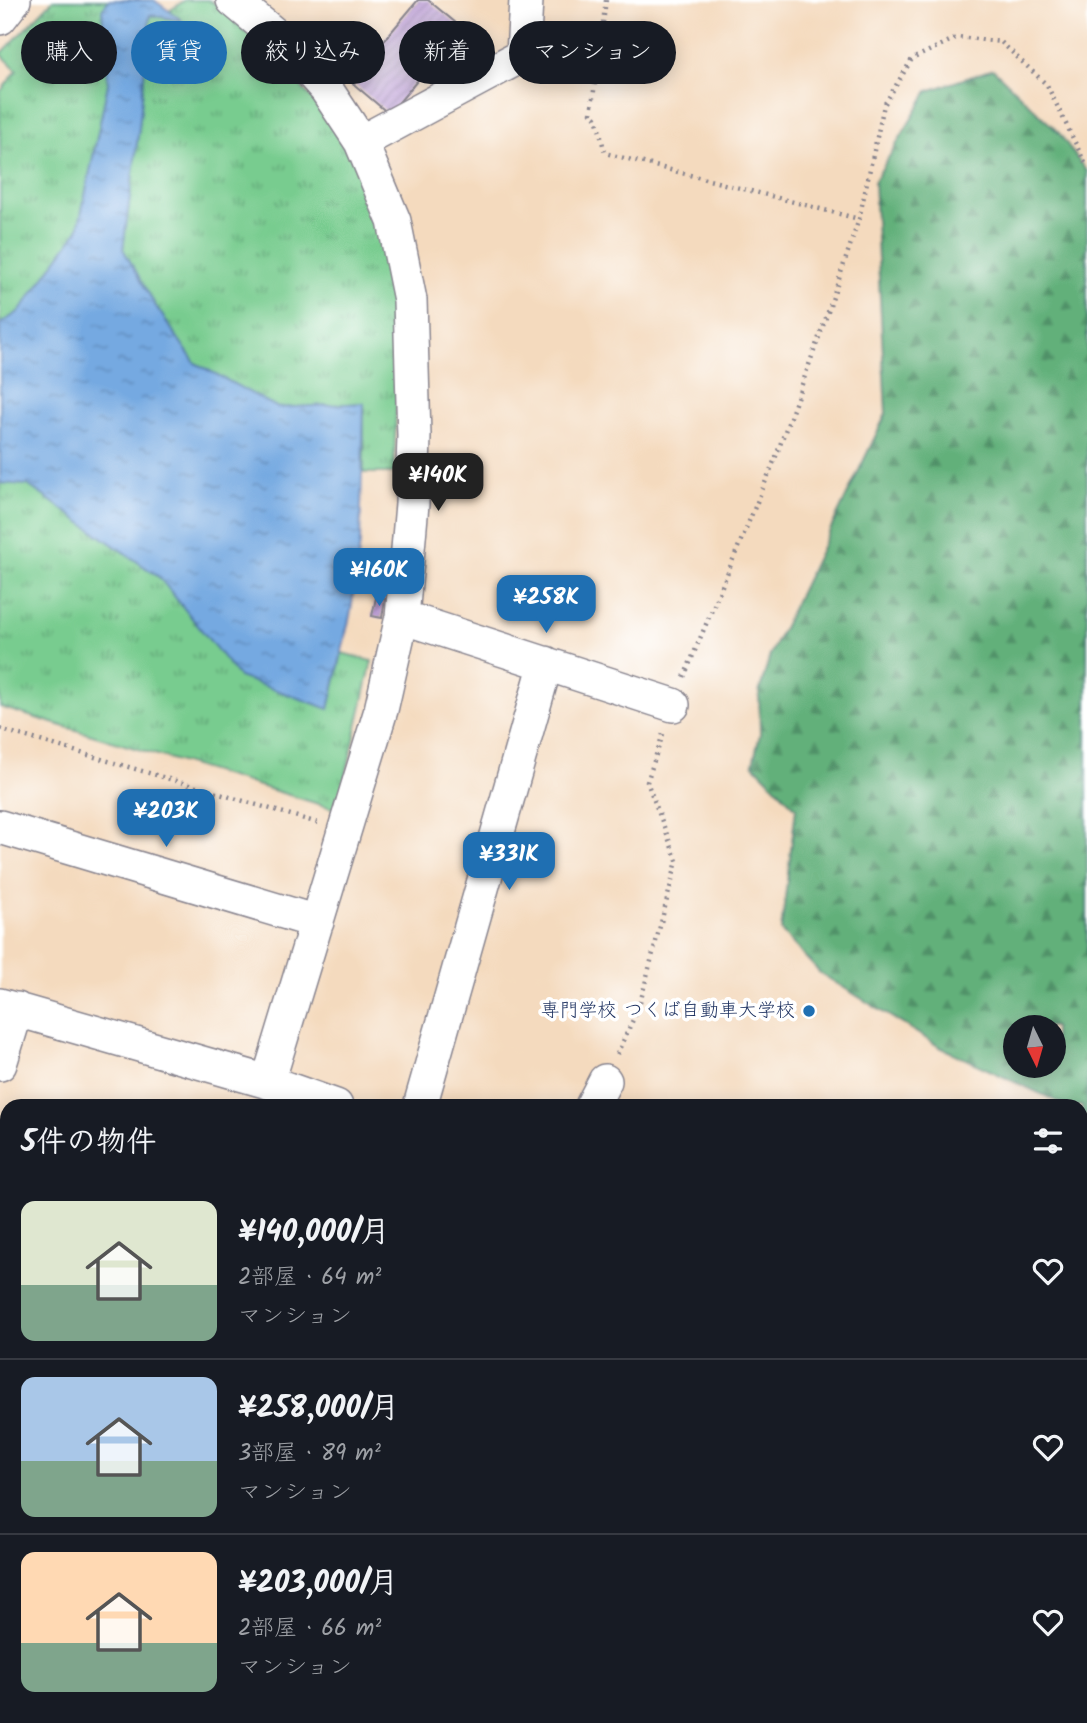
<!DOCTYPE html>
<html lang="ja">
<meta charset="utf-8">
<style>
:root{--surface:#171b24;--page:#20242c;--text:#f1f3f6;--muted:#9ea1a6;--line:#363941;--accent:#1f6fb2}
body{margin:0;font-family:Kalam,"Klee One",sans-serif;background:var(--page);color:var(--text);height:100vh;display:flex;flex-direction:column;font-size:26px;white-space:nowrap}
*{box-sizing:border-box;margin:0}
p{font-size:23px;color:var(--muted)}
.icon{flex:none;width:38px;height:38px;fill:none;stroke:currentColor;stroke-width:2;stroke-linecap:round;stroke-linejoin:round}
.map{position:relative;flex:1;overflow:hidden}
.details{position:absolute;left:0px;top:1099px;width:1088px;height:625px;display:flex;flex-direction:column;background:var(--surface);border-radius:21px 21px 0 0;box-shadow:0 4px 18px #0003}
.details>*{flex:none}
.top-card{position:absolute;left:21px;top:21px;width:700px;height:63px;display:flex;gap:14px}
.needle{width:46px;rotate:175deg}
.controls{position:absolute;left:1003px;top:1015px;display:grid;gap:14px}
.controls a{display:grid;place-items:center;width:63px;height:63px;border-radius:50%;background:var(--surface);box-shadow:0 4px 18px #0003;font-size:35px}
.price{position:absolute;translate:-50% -60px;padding:0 16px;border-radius:14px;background:var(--accent);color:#fff;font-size:23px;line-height:46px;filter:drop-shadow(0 2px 4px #0008)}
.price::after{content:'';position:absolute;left:50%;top:42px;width:21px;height:16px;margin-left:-10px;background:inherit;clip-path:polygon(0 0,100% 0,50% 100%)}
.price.selected{background:#222;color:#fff}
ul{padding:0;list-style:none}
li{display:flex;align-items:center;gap:21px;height:175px;padding:0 21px}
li+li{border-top:2px solid var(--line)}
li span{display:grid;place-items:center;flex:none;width:196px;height:140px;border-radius:14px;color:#555}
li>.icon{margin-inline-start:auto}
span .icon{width:84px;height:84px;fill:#fffc;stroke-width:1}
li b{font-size:30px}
h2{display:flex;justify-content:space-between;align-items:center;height:84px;padding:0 21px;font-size:30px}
.pill{padding:0 24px;border-radius:32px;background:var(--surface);box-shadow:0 4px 18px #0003;font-size:24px;line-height:63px}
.pill.selected{background:var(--accent);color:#fff}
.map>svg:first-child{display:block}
.grass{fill:url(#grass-tufts);stroke:#4a7e76;stroke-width:2}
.forest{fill:url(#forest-firs);stroke:#3e706c;stroke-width:2;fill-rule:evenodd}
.water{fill:url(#water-ripples);stroke:#486ca0;stroke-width:2}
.building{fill:url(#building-hatch)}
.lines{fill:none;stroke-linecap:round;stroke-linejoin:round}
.minor-casing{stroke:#88848e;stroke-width:36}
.path{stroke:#88848e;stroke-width:4.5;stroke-dasharray:2 5;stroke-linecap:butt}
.minor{stroke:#fff;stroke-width:33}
.poi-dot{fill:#1f6fb2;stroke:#fff;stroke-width:2.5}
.labels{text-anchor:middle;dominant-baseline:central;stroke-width:7;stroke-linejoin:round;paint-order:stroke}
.poi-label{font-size:19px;fill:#1b2f5e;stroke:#fff;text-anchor:end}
</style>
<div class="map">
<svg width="1087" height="1723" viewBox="0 0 1087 1723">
<defs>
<pattern id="grass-tufts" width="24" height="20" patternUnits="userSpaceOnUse" patternTransform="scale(1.75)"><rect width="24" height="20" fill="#78cc8f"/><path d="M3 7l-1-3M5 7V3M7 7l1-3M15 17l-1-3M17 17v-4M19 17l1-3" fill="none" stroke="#62a678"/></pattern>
<pattern id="forest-firs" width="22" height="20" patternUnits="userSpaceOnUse" patternTransform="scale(1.75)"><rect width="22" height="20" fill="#62b07a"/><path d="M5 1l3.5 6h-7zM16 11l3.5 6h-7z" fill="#509067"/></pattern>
<pattern id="water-ripples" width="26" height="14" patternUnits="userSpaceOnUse" patternTransform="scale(1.75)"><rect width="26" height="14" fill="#75a9e1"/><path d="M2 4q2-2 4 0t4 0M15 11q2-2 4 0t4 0" fill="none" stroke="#5f8aba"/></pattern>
<pattern id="building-hatch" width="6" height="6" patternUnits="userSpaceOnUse" patternTransform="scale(1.75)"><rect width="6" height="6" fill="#b796d1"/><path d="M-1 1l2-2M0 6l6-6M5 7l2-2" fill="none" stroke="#947bad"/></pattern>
</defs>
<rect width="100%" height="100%" fill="#fff"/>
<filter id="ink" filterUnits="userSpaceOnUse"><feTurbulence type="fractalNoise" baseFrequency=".0143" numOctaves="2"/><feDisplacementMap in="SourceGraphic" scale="14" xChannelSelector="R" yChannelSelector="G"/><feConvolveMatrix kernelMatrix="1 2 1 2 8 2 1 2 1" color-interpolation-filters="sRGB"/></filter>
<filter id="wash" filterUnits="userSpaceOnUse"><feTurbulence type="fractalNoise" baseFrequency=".00686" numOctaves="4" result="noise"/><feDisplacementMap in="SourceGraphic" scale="28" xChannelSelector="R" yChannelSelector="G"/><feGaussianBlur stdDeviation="1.57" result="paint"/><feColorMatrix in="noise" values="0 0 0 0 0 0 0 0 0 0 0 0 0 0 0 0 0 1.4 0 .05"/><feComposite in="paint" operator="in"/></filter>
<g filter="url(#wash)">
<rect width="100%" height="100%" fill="#f4dabe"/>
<path class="grass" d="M53,0h56l-7,9 6,75 -30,146 -58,81 -20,13v-232l17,-22 -16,-16z
M185,0h23l14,7 103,104 47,81 24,91 1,97 -3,93h-30v-70l-86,5 -83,-45 -40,-58 -32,-56 16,-121 11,-113 32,5 -13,-9z
M0,483l28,2 131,92 80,100 90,32 13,-56 30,8 -34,149 -338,-103z"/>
<path class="forest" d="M993,69l66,64 28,39v943l-5,-2v-7h-15l-127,-59 -120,-74 -39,-42 15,-123 -43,-44 7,-30 -1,-41 11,-38 116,-241 -12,-232 54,-91zM1015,1027h39v39h-39z"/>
<path class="water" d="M109,0h45l29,21 -33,-6 -11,113 -16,121 32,56 40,58 83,45 86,-5 -4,141 -9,67 -22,98 -90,-32 -80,-100 -131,-92 -28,-2v-159l20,-13 58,-81 30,-146 -6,-75z"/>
<g id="blocks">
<path class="building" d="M418,0h10l34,28 -73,86 -39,-33z
M376,598l9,1 -3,19 -10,-2z
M1087,1177v153l-5,-4v-141z
M476,1717h68l-1,6h-48z"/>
</g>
</g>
<g filter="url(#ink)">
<use href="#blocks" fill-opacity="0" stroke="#88848e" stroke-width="2"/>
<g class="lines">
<g class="minor-casing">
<path id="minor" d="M233,0l53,44 40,45 35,53 33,79 16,79 4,136 -2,68 -10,113 -21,93 -113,372
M0,18l14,-18
M361,142l162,-87 3,-55
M402,617l271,88
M0,827l317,95
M0,1005l268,77 68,24
M0,1064l17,-55
M420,1106l126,-443
M592,1106l13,-25
M1082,1398l5,4
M1082,1563l5,4
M1082,1656l5,-8
M415,1723v-6"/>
</g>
<path class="path" d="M606,0l-15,113 5,4 9,36 254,66
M684,677l91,-218 52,-144 32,-96 25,-114 28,-46 46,-22 43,5 46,43 40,82
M0,729l318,94
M617,1054l22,-47 38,-146 -30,-79 17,-51"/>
<use href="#minor" class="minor"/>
</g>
</g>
<circle class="poi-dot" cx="809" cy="1011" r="7"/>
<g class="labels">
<g class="poi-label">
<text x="795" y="1011">専門学校 つくば自動車大学校</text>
</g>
</g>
</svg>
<div class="controls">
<a><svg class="needle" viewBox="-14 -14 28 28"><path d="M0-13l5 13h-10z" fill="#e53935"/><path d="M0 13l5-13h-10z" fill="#9ea1a6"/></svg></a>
</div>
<b class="price selected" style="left:438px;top:513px">¥140K</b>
<b class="price" style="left:379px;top:608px">¥160K</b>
<b class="price" style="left:546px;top:635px">¥258K</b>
<b class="price" style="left:166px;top:849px">¥203K</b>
<b class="price" style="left:509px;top:892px">¥331K</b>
<div class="top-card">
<a class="pill">購入</a>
<a class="pill selected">賃貸</a>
<a class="pill">絞り込み</a>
<a class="pill">新着</a>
<a class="pill">マンション</a>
</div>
<section class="details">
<h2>5件の物件<svg class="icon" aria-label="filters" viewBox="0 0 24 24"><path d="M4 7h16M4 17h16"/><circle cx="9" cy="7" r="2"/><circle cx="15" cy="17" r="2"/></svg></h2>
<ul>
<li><span style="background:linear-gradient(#dfe7d0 60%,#7fa58c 0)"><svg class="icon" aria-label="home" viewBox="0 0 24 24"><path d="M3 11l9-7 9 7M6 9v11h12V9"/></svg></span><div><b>¥140,000/月</b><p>2部屋 · 64 m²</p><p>マンション</p></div><svg class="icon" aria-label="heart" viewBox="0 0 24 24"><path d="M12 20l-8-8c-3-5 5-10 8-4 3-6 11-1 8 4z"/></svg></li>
<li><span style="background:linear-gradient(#a9c7e8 60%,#7fa58c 0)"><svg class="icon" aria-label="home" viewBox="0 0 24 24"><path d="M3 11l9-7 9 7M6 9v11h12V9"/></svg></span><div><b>¥258,000/月</b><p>3部屋 · 89 m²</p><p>マンション</p></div><svg class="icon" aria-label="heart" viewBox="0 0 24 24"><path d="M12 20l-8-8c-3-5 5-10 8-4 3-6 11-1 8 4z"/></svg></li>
<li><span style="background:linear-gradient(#ffd9b3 65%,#7fa58c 0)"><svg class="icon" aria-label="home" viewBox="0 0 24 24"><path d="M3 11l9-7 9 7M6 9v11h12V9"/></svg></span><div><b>¥203,000/月</b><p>2部屋 · 66 m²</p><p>マンション</p></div><svg class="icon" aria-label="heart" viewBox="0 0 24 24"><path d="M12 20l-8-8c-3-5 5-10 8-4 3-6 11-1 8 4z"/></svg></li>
</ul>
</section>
</div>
